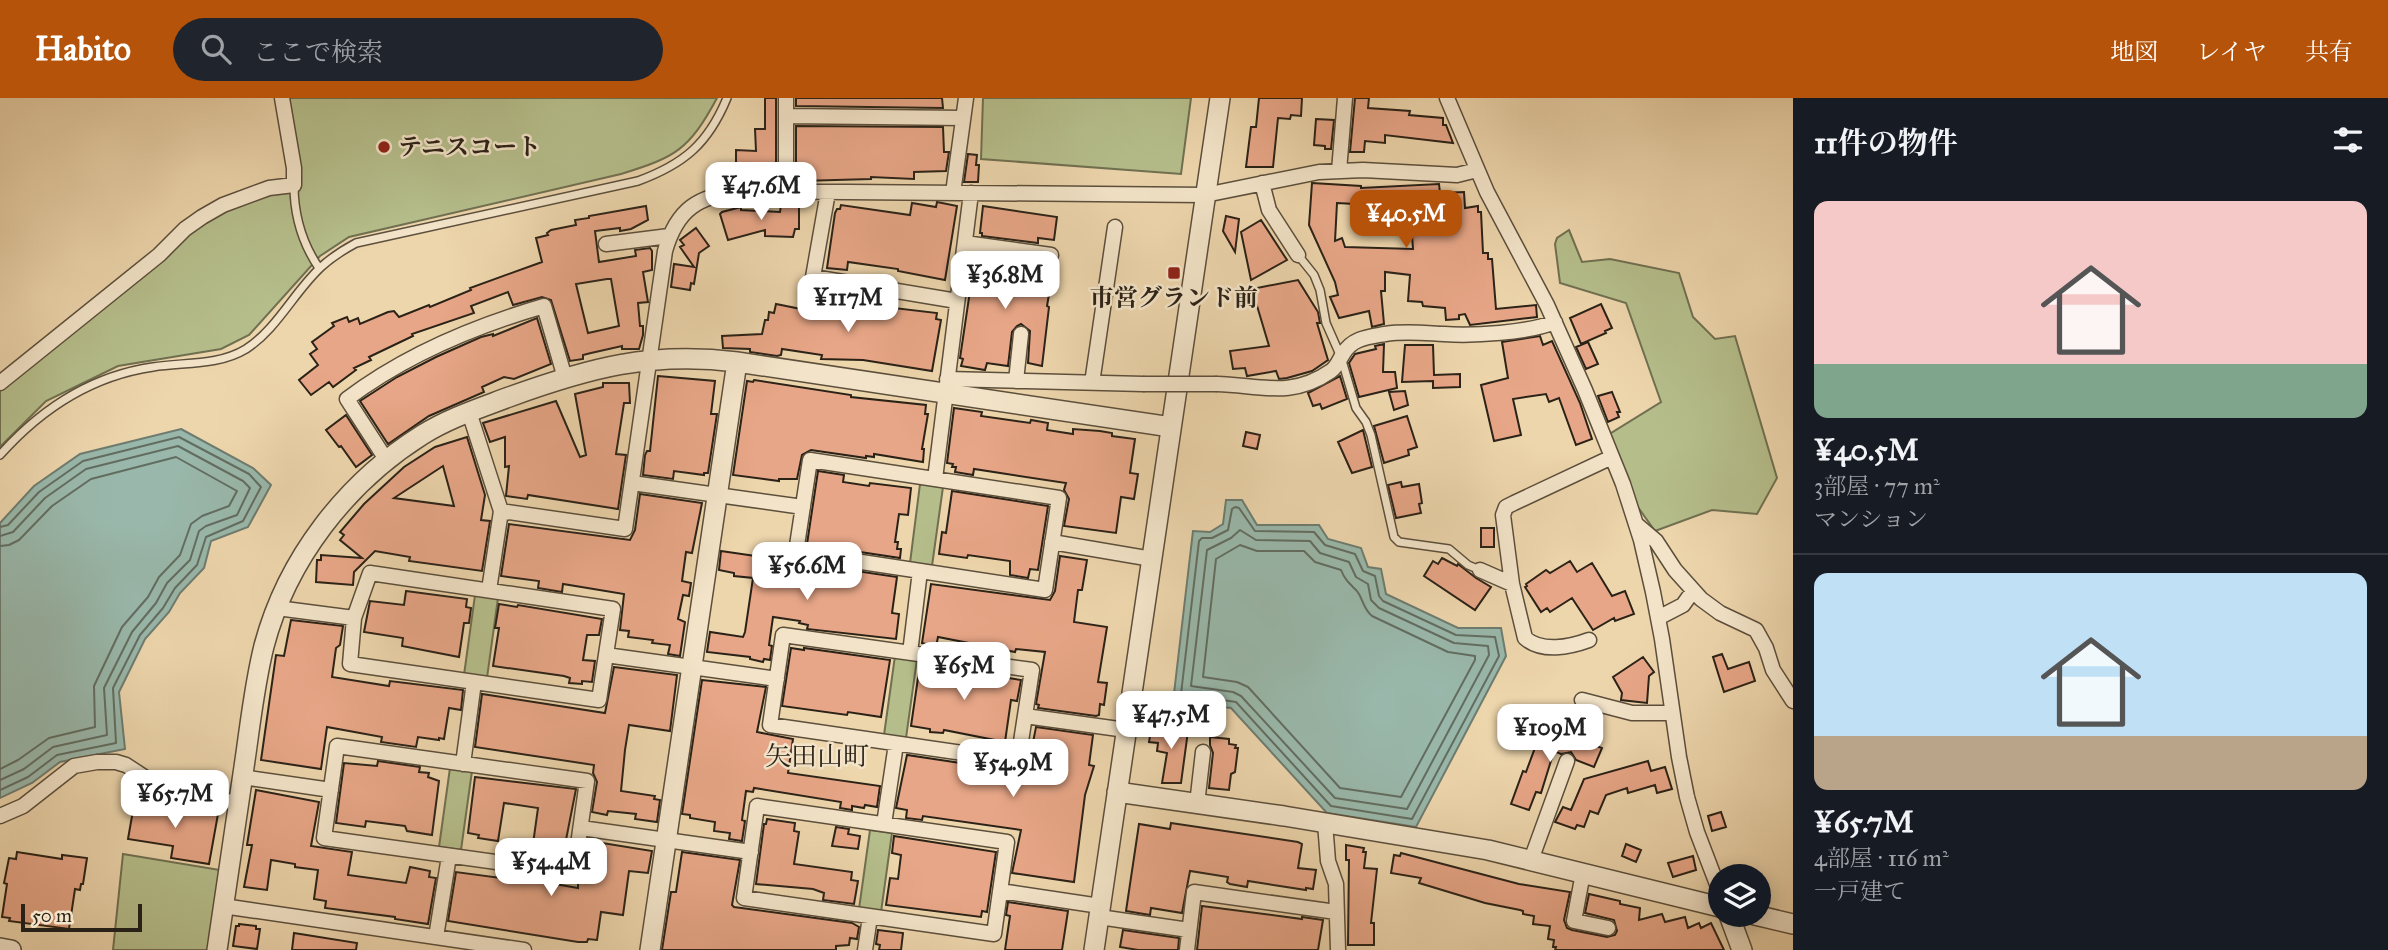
<!DOCTYPE html>
<html lang="ja">
<meta charset="utf-8">
<style>
:root{--surface:#171b24;--page:#20242c;--text:#f1f3f6;--muted:#9ea1a6;--line:#363941;--accent:#b45309}
body{margin:0;font-family:"IM FELL Great Primer","Noto Serif JP",serif;background:var(--page);color:var(--text);height:100vh;display:flex;flex-direction:column;font-size:26px;white-space:nowrap}
*{box-sizing:border-box;margin:0}
p{font-size:23px;color:var(--muted)}
.icon{flex:none;width:38px;height:38px;fill:none;stroke:currentColor;stroke-width:2;stroke-linecap:round;stroke-linejoin:round}
.map{position:relative;flex:1;overflow:hidden}
.side{display:flex;flex-direction:column;background:var(--surface);width:595px}
.side>*{flex:none}
.buttons{position:absolute;left:1708px;top:766px;display:grid;gap:14px}
.buttons a{display:grid;place-items:center;width:63px;height:63px;border-radius:50%;background:var(--surface);box-shadow:0 4px 18px #0003;font-size:35px}
.scale{position:absolute;left:21px;bottom:18px;width:121px;box-sizing:border-box;padding-left:7px;border:4px solid #2b2217;border-top:0;font-size:19px;line-height:24px;white-space:nowrap;color:#2b2217;-webkit-text-stroke:5px #f3e4c9;paint-order:stroke}
.price{position:absolute;translate:-50% -60px;padding:0 16px;border-radius:14px;background:#fff;color:#222;font-size:23px;line-height:46px;filter:drop-shadow(0 2px 4px #0008)}
.price::after{content:'';position:absolute;left:50%;top:42px;width:21px;height:16px;margin-left:-10px;background:inherit;clip-path:polygon(0 0,100% 0,50% 100%)}
.price.current{background:var(--accent);color:#fff}
ul{padding:0;list-style:none}
li{display:grid;align-content:center;gap:14px;height:371px;padding:0 21px}
li+li{border-top:2px solid var(--line)}
li span{display:grid;place-items:center;height:217px;border-radius:14px;color:#555}
li>.icon{margin-inline-start:auto}
span .icon{width:126px;height:126px;fill:#fffc;stroke-width:1}
li b{font-size:30px}
h2{display:flex;justify-content:space-between;align-items:center;height:84px;padding:0 21px;font-size:30px}
header{display:flex;align-items:center;gap:42px;box-sizing:border-box;height:98px;padding:0 35px;background:var(--accent);color:#fff}
header strong{font-size:33px}
nav{display:flex;gap:38px;margin-inline-start:auto;font-size:24px}
.search{width:490px;height:63px;background:var(--page);display:flex;align-items:center;gap:18px;box-sizing:border-box;padding:0 24px;border-radius:38px;color:var(--muted);font-size:26px}
main{display:flex;flex:1;min-height:0}
.map>svg:first-child{display:block}
.green{fill:#b5be8b;stroke:#707051;stroke-width:2}
.water{fill:#99b8ab;stroke:#6d7c70;stroke-width:2}
.lines{fill:none;stroke-linecap:round;stroke-linejoin:round}
.shore{stroke:#626d61;stroke-width:2}
.building{fill:#e7a687;stroke:#2b2217;stroke-width:2;fill-rule:evenodd}
.service-casing{stroke:#5c4f3c;stroke-width:10}
.minor-casing{stroke:#5c4f3c;stroke-width:17}
.tertiary-casing{stroke:#5c4f3c;stroke-width:22}
.service{stroke:#f3e4c9;stroke-width:7}
.minor{stroke:#f3e4c9;stroke-width:14}
.tertiary{stroke:#f3e4c9;stroke-width:19}
.minor-bridge-casing{stroke:#5c4f3c;stroke-width:17;stroke-linecap:butt}
.minor-bridge{stroke:#f3e4c9;stroke-width:14}
.poi-dot{fill:#8f2418;stroke:#f3e4c9;stroke-width:2.5}
.labels{text-anchor:middle;dominant-baseline:central;stroke-width:5;stroke-linejoin:round;paint-order:stroke}
.poi-label{font-size:24px;font-weight:bold;fill:#2b2217;stroke:#f3e4c9;text-anchor:start}
.neighbourhood-label{font-size:26px;fill:#2b2217;stroke:#f3e4c9}
</style>
<header>
<strong>Habito</strong>
<div class="search"><svg class="icon" aria-label="search" viewBox="0 0 24 24"><circle cx="10" cy="10" r="6"/><path d="M15 15l6 6"/></svg>ここで検索</div>
<nav><a>地図</a><a>レイヤ</a><a>共有</a></nav>
</header>
<main>
<div class="map">
<svg width="1793" height="852" viewBox="0 0 1793 852">
<rect width="100%" height="100%" fill="#edd5ac"/>
<filter id="stains"><feTurbulence type="fractalNoise" baseFrequency=".00286" numOctaves="4"/><feColorMatrix values="0 0 0 0 .2 0 0 0 0 .09 0 0 0 0 .02 0 0 0 .5 -.17"/></filter>
<radialGradient id="worn" r=".72"><stop offset=".6" stop-color="#630" stop-opacity="0"/><stop offset="1" stop-color="#630" stop-opacity=".3"/></radialGradient>
<path class="green" d="M288,0h429c-28,52 -41,59 -96,76l-272,63 -29,19 -71,79 -28,14 -103,17 -72,35 -46,46v-59l164,-135 59,-44 77,-28z
M983,0h208l-10,76 -200,-15z
M1569,132l13,32 28,-3 69,14 14,44 22,22 20,-3 42,142 -20,36 -45,-4 -57,21 -20,-28 -27,-68 53,-33 -35,-99 -66,-20 -5,-39 2,-6z
M920,386l23,3 -11,79 -22,-3z
M475,497l23,3 -11,80 -23,-3z
M895,558l22,3 -11,79 -22,-3z
M450,670l22,3 -11,79 -22,-3z
M870,732l22,3 -11,79 -22,-3z
M123,756l97,16 -12,80h-95z"/>
<path class="water" d="M181,331l72,39 18,17 -23,42 -37,14 -7,27 -24,25 -11,19 -24,27 -26,53 6,57 -65,13 -28,21 -32,15v-275l34,-37 46,-32z
M1226,402h16l15,25h62l9,14 33,9 7,19 13,2 5,25 72,34h43l5,28 -90,171 -89,-14 -96,-105 -58,-6 20,-171 17,1 13,-8z"/>
<g class="lines">
<path class="shore" d="M1235,409l4,1 16,23 59,1 11,13 30,9 8,17 12,5 4,20 4,5 73,34 39,2 4,19 -87,163 -81,-13 -95,-104 -55,-8 18,-153 3,-3h10l16,-8 4,-21z
M0,429l8,-2 31,-33 44,-31 96,-24 70,37 12,13 -18,34 -37,16 -9,28 -22,23 -12,20 -23,27 -27,53 3,55 -59,12 -29,22 -28,13
M1240,432l16,10 54,1 10,12 29,9 7,15 12,7 3,16 8,8 75,35 34,3 1,9 -82,154 -72,-11 -94,-102 -8,-4 -42,-6 16,-136 24,-12z
M0,438l13,-4 32,-34 41,-29 92,-23 65,35 7,7 -13,27 -31,11 -7,5 -9,29 -23,23 -11,20 -24,29 -28,56 3,47 -54,12 -29,22 -24,11
M1240,447l17,6h47l11,11 26,8c4,10 8,13 15,20 7,7 6,18 16,26l76,36 27,4v4l-74,137 -61,-9 -92,-101 -11,-5 -34,-5 13,-118z
M0,448l9,-1 10,-5 33,-34 39,-27 85,-22 61,34 -8,15 -27,10 -11,8 -11,31 -21,22 -11,20 -26,30 -28,59 1,41 -46,11 -31,22 -18,9"/>
</g>
<path class="building" d="M765,0h11v74l-40,-1v-21l20,1 -1,-22h10z
M796,0h146l1,10 -147,-2z
M1259,0h43l-1,18 -10,-1 -1,4 -12,-1 -5,49h-27l5,-40h5z
M1355,0h14l-1,10 42,3 -1,4 34,3v7h3l7,18 -68,-8v8l-20,-2 -1,11h-14z
M1316,21l18,1 -3,29h-6v-3l-11,-1z
M796,28l147,1 1,25h5l-3,19 -32,1v7l-43,-2v2l-71,2v-3h-4z
M968,56l9,1 -1,10h3l-1,17h-14z
M1312,85l49,3v2l78,-4 1,9 24,-1 1,16 13,-2v6h3l2,41h5v6h4l4,50 40,-4 1,12 -67,8 -5,-11 -6,1v4l-13,1 -1,-12 -22,-2 -1,-4 -14,-1 2,-26 -25,-3v19h-4l3,33 -12,3 -3,-16 -30,7 -9,-21 8,-2 -3,-13 -26,-57zM1337,105l73,4 3,42 -68,-2 -3,-9 -7,3z
M937,104l20,4 -12,74 -47,-9v-2l-50,-7 -1,8 -20,-2 8,-55 2,-4h3l1,-4 69,10 2,-12 24,4z
M781,107l18,1v23h-4l-2,8 -28,-1v-6l-37,10 -8,-26 2,-2 19,-5v3l39,2z
M646,108l2,14 -17,9 -11,2v-3l-25,3 4,31 37,-6 -1,-6 15,-2 2,3v19l-9,2 5,30 -10,1 2,23h3v9l-4,14h-17v-3l-31,7 -8,2v4l-13,2 -19,-61 -9,-3 -29,8 -5,-13 -37,14 3,7 -62,21 1,2 -44,21 2,3 -17,8 2,2 -23,17 -4,-5 -18,13 -12,-15 19,-15 -8,-11 7,-5 -5,-7 22,-16 -2,-3 15,-6 2,5 9,-4 2,6 28,-12 6,-1 5,6 30,-12 1,2 41,-17 -1,-2 72,-26 -6,-24 12,-3 -1,-2 4,-3 25,-5 -1,-5 14,-2v-2zM607,181h4l8,47 -31,7 -12,-49z
M983,108l74,11 -3,23 -16,-2v5l-56,-7v-3h-2z
M1226,118l13,3 -4,33 -12,-21z
M1261,122l26,40 -36,20 -10,-48z
M696,130l13,18 -10,7 -5,31 -3,-1 -1,7 -19,-3 3,-23 20,3 -14,-20 4,-2 -4,-5z
M979,157l55,7 -1,5 20,4 -6,35 2,1 -7,59 -14,-3 2,-32 -9,-7 -4,2 -5,6 -4,34 -21,-3 -2,7 -24,-4 2,-7 -3,-1 14,-94h4z
M1298,182l20,32 2,11h-3l11,37 -16,11 -25,7 -8,1 -3,-8 -29,5 -2,-8 -12,1 -3,-18 39,-5 -17,-57z
M809,200l128,15 -1,6 5,1 -9,51 -69,-11 -42,-1 1,-4 -40,-6 -1,6 -4,1 -27,-4v-3l-27,-1 -1,-12 40,-2 3,-14h3l1,-8 5,1 2,-9 25,5 3,-9 5,1z
M1601,206l11,24 -7,3 1,2 -25,11 -11,-26z
M537,220l14,46 -37,15 -10,-2 -22,10 2,5 -55,24 -41,28 -28,-43 37,-24 39,-20 45,-20 12,-3v2z
M1540,238l3,9 9,-4 28,62 12,36 -16,6 -17,-47 -10,4 -3,-8 -33,5 8,36 -27,6 -13,-56 27,-7 -6,-36z
M1588,244l10,22 -12,5 -10,-22z
M1384,246l-1,28h12l2,16 -38,9 -10,-34 6,-9 21,-5 -1,-3z
M1405,247h28l1,30 26,-1v13l-27,1v-7l-31,1z
M658,278l57,5 -4,33h6l-9,59h-4v2l-30,-4 -1,8 -30,-4 2,-20 2,-4h3z
M1340,278l7,23 -25,10 -2,-5 -7,2 -5,-13z
M754,282l97,15v2l75,8 -1,9h3l-6,35h2l-1,13 -49,-8v3l-8,-1v2l-55,-8 -9,5 -5,24h-18v2l-46,-6 14,-94 6,1z
M603,285h26l1,20h-6l-8,51 10,1 -8,54 -90,-14 -1,4 -21,-3 3,-30 -4,1v-30l-15,5 -7,-19 73,-22 24,56 6,-2 -11,-61 28,-7z
M1405,293l3,14 -14,5 -5,-18z
M1612,294l8,20h-3l2,5 -11,5 -10,-26z
M954,310l28,4 -1,4 49,7 1,-3 17,3 -1,7 26,4v-5l27,2 12,2v3l23,3 -5,34 8,1 -4,25 -13,-2 -5,36 -52,-7 5,-27 -5,-9 2,-7 -92,-14 -1,6 -18,-3 1,-5h-4l1,-3 -6,-1z
M346,317l26,40 -16,12 -15,-21 -2,1 -13,-17z
M1407,318l10,31 -9,3 1,5 -25,8 -10,-37z
M1363,332l9,37 -20,6 -14,-31z
M1246,334l14,3 -3,14 -14,-3z
M467,339l18,58 -4,25 9,1 -8,50 -73,-10 1,-4 -35,-6 -21,21 -1,13 -37,-3 1,-22h4v-5l41,3 -22,-18 4,-5 -4,-3 24,-28 40,-37 31,-20zM443,368l11,40 -60,-8z
M818,373l26,4 -1,7 26,4 1,-3 41,5 -3,27 -9,-1 -4,28h3l-1,7h4l-1,9 -93,-14z
M1401,384l1,5 17,-3 3,19 -3,1 2,9 -25,5 -8,-33z
M952,393l96,15 -10,64 -8,-1 -2,9 -18,-3v-14l-42,-6 -1,3 -28,-4 3,-22 4,1z
M640,396l62,9 -10,50 -6,-1 -4,29 9,2 -2,13 -6,-1 -5,24 7,3 -5,34 -12,-2 2,-9 -18,-2 1,-3 -25,-3 1,-6 -9,-1 4,-36 -61,-10 -1,8 -24,-4 1,-7 -38,-5 8,-52 121,16 5,-10z
M1481,430h13v19h-13z
M721,453l176,26 -5,36 7,1 -3,25 -89,-10 1,-4 -9,-2 1,-2 -27,-4 -4,28 3,1 -2,14 -6,-1 -1,3 -13,-3v-2l-43,-5 3,-20 33,5 2,-5 8,-54 -19,-2v-3l-15,-3z
M1060,458l27,4 -5,30h-4l-4,32 33,5 -9,55 9,1 -3,22 -4,-1 -1,11 -3,1 -58,-8 1,-3 -3,-1 9,-52 -29,-3 -1,3 -77,-15 -2,10 -14,-4 9,-59 119,16 5,-9z
M1442,460l15,8 1,-2 18,14 15,9 -16,23 -51,-34 9,-15 5,3z
M1570,463l7,11 15,-9 20,33 13,-5 9,23 -19,7 -1,-3 -21,12 -21,-32 -22,14 -3,-4 -6,4 -16,-25 2,-1 -1,-2 20,-14 4,3z
M406,493l61,8 -1,8 5,1 -2,15h-5l-5,34 -57,-11 1,-8 -39,-6 6,-31 34,4z
M499,506l18,3 1,-2 84,14 -3,16h-12l-4,25 12,1 -3,21 -10,-1v3l-13,-1 1,-5 -6,-2 -71,-10 6,-38h-4z
M291,522l52,6 -3,19 -4,3 -4,29 57,9 1,-5 73,9 -2,20 -12,-2 -5,31 -5,-1v2l-21,-3 -2,10 -35,-5 1,-5 -55,-10 -6,42 -60,-9 15,-105 8,1z
M791,550l13,2v-2l86,12 -9,57 -33,-5 -1,3 -65,-9z
M1722,556l6,15 21,-7 6,19 -31,11 -11,-35z
M1643,559l11,15 -5,4 -2,27 -26,-3 1,-7 -9,-16z
M920,566l101,16 -4,21 -6,-1 -6,42 -61,-12 -1,3 -13,-1v-3l-19,-3z
M614,569l63,8 -7,56 -41,-6 -4,25 -4,41 34,5 -1,3 6,1 -3,22 -22,-3 1,-5 -28,-3 -1,4 -15,-3 5,-30 -4,-9 1,-8 -119,-18 7,-53 123,19z
M702,582l64,7 -9,45 36,7 -5,34 92,13 -3,21 -12,-2 -1,3 -12,-2v4l-12,-2 1,-6 -87,-14 -1,4 -7,-1 -4,29 3,1 -3,20 -13,-2 1,-6 -16,-2 1,-9 -25,-4v-3l-8,-1z
M1152,626l36,7 -7,52h-19l5,-30 -10,-2 1,-8 -9,-1z
M1036,629l57,8 -4,30 5,1 -9,29 -11,87 -62,-9 9,-43 -98,-14 -1,4 -16,-2 1,-8 -11,-2 11,-53 120,18z
M1542,631l40,15 1,-3 19,7 -8,19 -18,-7 -5,-8 -10,2 -7,-3 -13,42 -5,-1 -7,18 -18,-6 12,-33 3,1z
M1210,639l19,2v5l7,1 -1,3h3l-3,24 -4,2 -2,16 -20,-2 4,-35 -3,-8z
M378,663l42,6 -1,5 10,1 -1,4 11,4 -7,54 -25,-4 -2,-5 -39,-5 -1,6 -29,-4 8,-60 33,3z
M1648,663l3,10 14,-4 7,22 -15,4 -2,-8 -27,8 -1,-5 -21,7 -8,19 -8,-3 -6,16 -7,-2 -2,4 -20,-7 8,-15 8,3 13,-31z
M475,679l101,12 -12,61 -31,-6 5,-36 -34,-5 -6,38 -20,-3 1,-3 -11,-2z
M256,692l63,12 -8,44 41,6 -4,23 58,8 4,-16 20,4 -1,6 7,1 -8,46 -33,-5v-2l-70,-9 1,-7 -12,-2 4,-29 -23,-3v-3l-24,-4 -4,30 -23,-3 8,-42h-5z
M135,701l83,15 -9,50 -38,-6 2,-12 -45,-7z
M1721,714l5,15 -14,4 -4,-15z
M767,721l28,4 -1,8 5,1 -5,32 58,8 -1,8 7,1 -4,23 -31,-4 1,-7 -11,-4 -57,-5 8,-60h2z
M1171,725l127,19 4,2 -4,24 18,2 -3,19 -7,-1v2l-58,-9 -1,6 -17,-3 -3,-2 1,-5 -38,-6 -8,42 -31,-5 -1,7 -24,-4 13,-87 31,5z
M836,729l13,2 -1,5 12,2 -2,13 -26,-3z
M894,738l102,16 -9,60 -5,-1 -1,6 -95,-12 4,-27 8,1 3,-24 -9,-2z
M590,743l62,10 -4,22 -19,-2 -6,44 -22,-3 -4,28 -9,-1 -1,3h-9l-130,-21 8,-49 52,7 1,-3 69,12v-6l7,1z
M1626,746l15,6 -5,12 -14,-6z
M1346,747l18,3 -1,4h3l-2,16 13,1 -6,54h3v22h-26l1,-85h-3z
M17,754l45,7v-4l25,3 -4,26h-2l-1,6 -5,-1 -6,40 -60,-8 1,-3 -8,-1 5,-33 -3,-1 5,-25 7,1z
M682,754l58,8 -8,45 2,2 118,16 7,4 -2,12 -7,-1 -1,7 -13,1v4h-174l9,-58h5z
M1401,755l118,31 51,8 -6,28 3,8 5,2 35,7 8,-2 2,-4 -3,-11 -29,-7 4,-19 31,7v3l20,4 -1,12 23,-6 3,8 20,-5 3,11 11,-5 2,5 10,-5 13,27h-169l1,-3h-3l1,-7 -6,-1 2,-13 -17,-2 1,-8 -11,-2v-3l-3,-1 -35,-7 -56,-17 -10,-3 2,-5 -30,-5 3,-18 6,1z
M1693,758l3,14 -23,7 -5,-14z
M1008,804l60,9 -6,39h-57l5,-34 -4,-1z
M1202,808l100,13v-2l21,3 -5,30h-121z
M239,826l17,2v3h4l-3,20 -24,-3 3,-20h3z
M878,832l25,3 -2,17h-22l1,-5 -4,-1z
M1123,832l56,8 -1,12h-40l-18,-3z
M294,835l63,10 -1,7h-64z"/>
<g class="lines">
<g class="service-casing">
<path id="service" d="M294,87c0,30 8,58 25,83
M1298,157l16,20 6,15 6,33 15,34 15,51 10,14 5,13 23,102 5,5 50,7 19,16 12,5
M0,357c41,-46 91,-79 153,-88 31,-5 65,-1 93,-18 31,-20 48,-57 75,-82 11,-10 22,-17 35,-24l282,-62c46,-17 70,-37 89,-83"/>
</g>
<g class="minor-casing">
<path id="minor" d="M1447,0l40,94 60,113 38,85 38,94 18,56 12,52 9,47 17,118 8,40 10,35 23,60
M786,18l177,2
M1339,73l6,-73
M1262,85l7,27 29,45
M786,93v-93
M828,94l-15,85 144,24
M953,95l13,-95
M965,145l86,12
M606,146l63,-8
M947,281l196,5
M1016,283l5,-47
M0,285l159,-128 26,-26 17,-12 21,-12 46,-17 25,-3v-17l-12,-70
M1092,285l23,-156
M1217,286c42,1 74,15 114,-13 6,-4 8,-11 12,-17 9,-16 25,-17 42,-20 20,-3 38,-1 59,0 29,2 84,-1 111,-12
M469,314l32,99 -12,79
M810,362l249,38 -14,92 -249,-38z
M387,363l-40,-62c57,-43 128,-73 197,-93l21,72
M935,381l36,-286
M632,385l171,24
M501,413l124,18 40,-278c12,-42 33,-55 75,-60l465,4 114,-23 44,-2 94,5 20,-5
M1636,426l20,17 19,29 26,29 19,14 36,17 10,18 7,22 20,31
M1052,444l100,17
M1480,472l32,14
M370,475l243,36 -14,91 -249,-36 4,-46z
M277,510l77,10
M1658,520l25,-13 10,-14
M783,537l249,35 -14,91 -248,-36z
M1589,542c-19,7 -47,13 -64,-2l-13,-54 -9,-69 3,-8 8,-4 98,-46
M910,555l10,-82
M606,557l171,24
M1582,602l50,13h40
M1025,618l101,14
M337,648l250,35 -13,92 -250,-35z
M463,666l11,-82
M242,679l89,13
M1197,706l6,-52
M757,708l250,36 -13,92 -250,-36z
M0,718l23,-10 51,-40 23,-4h19l10,3 41,27 72,11
M1325,725l3,38 8,23 2,66
M884,726l12,-80
M581,730l170,24
M1531,762l36,-99
M1583,775l-9,48 34,7
M1000,793l100,15
M223,808l301,44
M1099,819l90,13
M436,839l13,-81
M865,852l5,-33
M1187,852l7,-58 142,20"/>
</g>
<g class="tertiary-casing">
<path id="tertiary" d="M1117,694l167,24 204,34 232,57
M1729,817l13,35
M1755,817l38,9
M0,850l11,2
M217,852c9,-61 18,-122 27,-183 6,-40 10,-81 20,-121 23,-87 82,-163 158,-211 27,-17 58,-27 87,-38 80,-29 142,-46 228,-35l434,65
M650,852l87,-588
M1094,852l126,-852"/>
</g>
<use href="#service" class="service"/>
<use href="#minor" class="minor"/>
<use href="#tertiary" class="tertiary"/>
<g class="minor-bridge-casing">
<path id="minor-bridge" d="M1143,286h74"/>
</g>
<use href="#minor-bridge" class="minor-bridge"/>
</g>
<g class="poi-dot">
<circle cx="384" cy="49" r="7"/>
<rect x="1167" y="168" width="14" height="14" rx="3.5"/>
</g>
<g class="labels">
<g class="poi-label">
<text x="398" y="49">テニスコート</text>
<text x="1174" y="200" text-anchor="middle">市営グランド前</text>
</g>
<g class="neighbourhood-label">
<text x="817" y="658">矢田山町</text>
</g>
</g>
<rect width="100%" height="100%" filter="url(#stains)"/>
<rect width="100%" height="100%" fill="url(#worn)"/>
</svg>
<div class="buttons">
<a><svg class="icon" aria-label="layers" viewBox="0 0 24 24"><path d="M12 4l9 5-9 5-9-5zM3 14l9 5 9-5"/></svg></a>
</div>
<div class="scale">50 m</div>
<b class="price" style="left:761px;top:124px">¥47.6M</b>
<b class="price current" style="left:1406px;top:152px">¥40.5M</b>
<b class="price" style="left:1005px;top:213px">¥36.8M</b>
<b class="price" style="left:848px;top:236px">¥117M</b>
<b class="price" style="left:807px;top:504px">¥56.6M</b>
<b class="price" style="left:964px;top:604px">¥65M</b>
<b class="price" style="left:1171px;top:653px">¥47.5M</b>
<b class="price" style="left:1550px;top:666px">¥109M</b>
<b class="price" style="left:1013px;top:701px">¥54.9M</b>
<b class="price" style="left:175px;top:732px">¥65.7M</b>
<b class="price" style="left:551px;top:800px">¥54.4M</b>
</div>
<section class="side">
<h2>11件の物件<svg class="icon" aria-label="filters" viewBox="0 0 24 24"><path d="M4 7h16M4 17h16"/><circle cx="9" cy="7" r="2"/><circle cx="15" cy="17" r="2"/></svg></h2>
<ul>
<li><span style="background:linear-gradient(#f6c9c9 75%,#7fa58c 0)"><svg class="icon" aria-label="home" viewBox="0 0 24 24"><path d="M3 11l9-7 9 7M6 9v11h12V9"/></svg></span><div><b>¥40.5M</b><p>3部屋 · 77 m²</p><p>マンション</p></div></li>
<li><span style="background:linear-gradient(#bfe0f5 75%,#b9a48a 0)"><svg class="icon" aria-label="home" viewBox="0 0 24 24"><path d="M3 11l9-7 9 7M6 9v11h12V9"/></svg></span><div><b>¥65.7M</b><p>4部屋 · 116 m²</p><p>一戸建て</p></div></li>
</ul>
</section>
</main>
